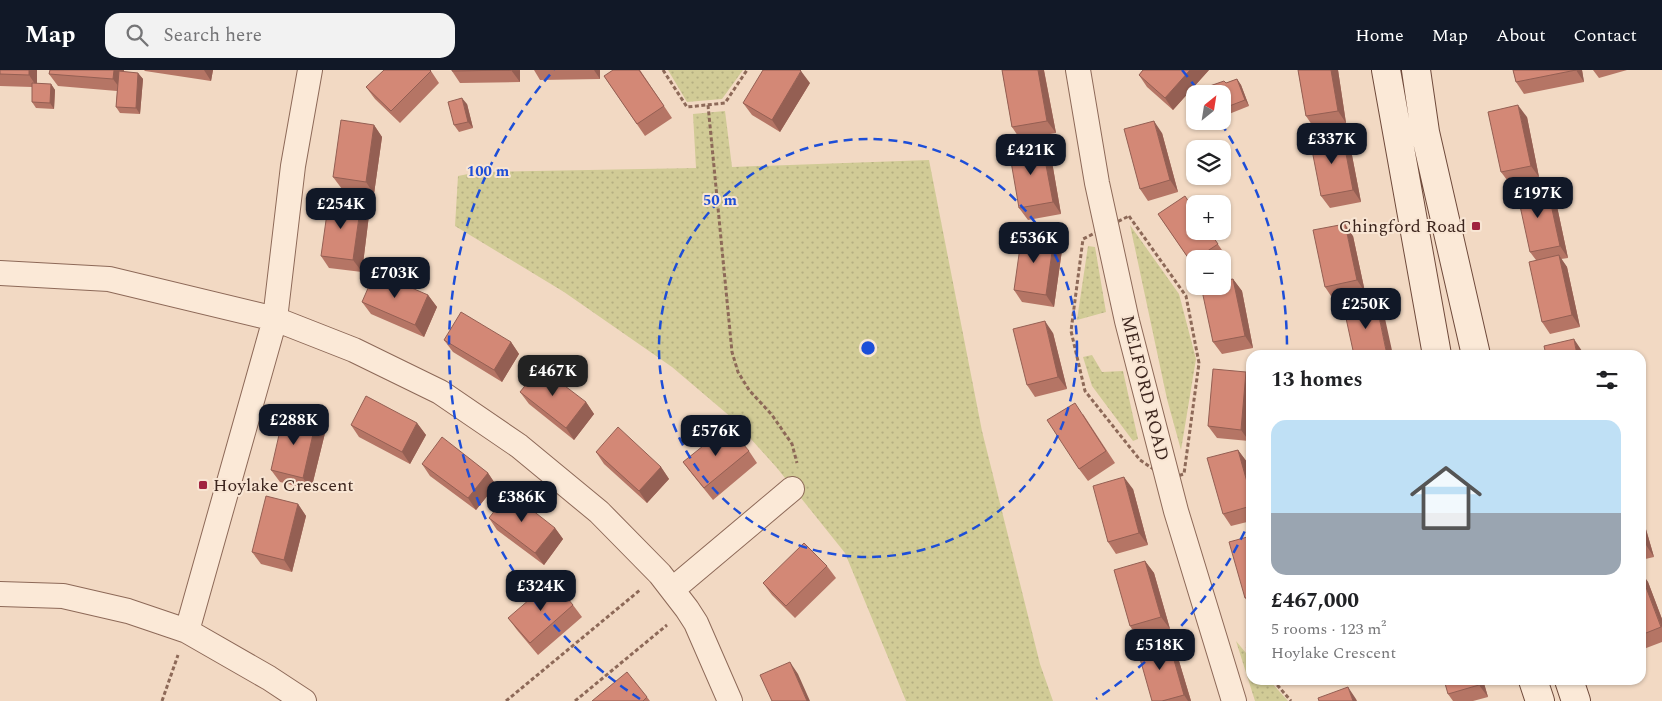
<!DOCTYPE html>
<meta charset="utf-8">
<style>
:root{--surface:#fff;--page:#f2f2f2;--text:#202124;--muted:#757577;--line:#e0e0e0;--accent:#111827}
body{margin:0;font-family:Spectral,serif;background:var(--page);color:var(--text);height:100vh;display:flex;flex-direction:column;font-size:19px;white-space:nowrap}
*{box-sizing:border-box;margin:0}
p{font-size:16px;color:var(--muted)}
.icon{flex:none;width:28px;height:28px;fill:none;stroke:currentColor;stroke-width:2;stroke-linecap:round;stroke-linejoin:round}
.map{position:relative;flex:1;overflow:hidden}
.sheet{position:absolute;left:1246px;top:280px;width:400px;height:335px;display:flex;flex-direction:column;background:var(--surface);border-radius:15px;box-shadow:0 1px 4px #0004}
.sheet>*{flex:none}
.needle{width:32px;rotate:30deg}
.fabs{position:absolute;left:1186px;top:15px;display:grid;gap:10px}
.fabs a{display:grid;place-items:center;width:45px;height:45px;border-radius:10px;background:var(--surface);box-shadow:0 1px 4px #0004;font-size:25px}
.price{position:absolute;translate:-50% -42px;padding:0 11px;border-radius:10px;background:var(--accent);color:#fff;font-size:16px;line-height:32px;filter:drop-shadow(0 1px 2px #0008)}
.price::after{content:'';position:absolute;left:50%;top:30px;width:15px;height:11px;margin-left:-8px;background:inherit;clip-path:polygon(0 0,100% 0,50% 100%)}
.price.on{background:#222;color:#fff}
ul{padding:0;list-style:none}
li{display:grid;align-content:center;gap:10px;height:265px;padding:0 25px}
li+li{border-top:1px solid var(--line)}
li span{display:grid;place-items:center;height:155px;border-radius:15px;color:#555}
li>.icon{margin-inline-start:auto}
span .icon{width:90px;height:90px;fill:#fffc;stroke-width:1}
li b{font-size:21px}
h2{display:flex;justify-content:space-between;align-items:center;height:60px;padding:0 25px;font-size:21px}
header{display:flex;align-items:center;gap:30px;box-sizing:border-box;height:70px;padding:0 25px;background:var(--accent);color:#fff}
header strong{font-size:24px}
nav{display:flex;gap:28px;margin-inline-start:auto;font-size:18px}
.search{width:350px;height:45px;background:var(--page);display:flex;align-items:center;gap:12px;box-sizing:border-box;padding:0 18px;border-radius:15px;color:var(--muted);font-size:19px}
.map>svg:first-child{display:block}
.grass{fill:url(#grass-dots)}
.lines{fill:none;stroke-linecap:round;stroke-linejoin:round}
.street-casing{stroke:#8d6958;stroke-width:26}
.secondary-casing{stroke:#6f4a3b;stroke-width:30}
.path{stroke:#8d6958;stroke-width:3;stroke-dasharray:4 2.5;stroke-linecap:butt}
.street{stroke:#fbe9d7;stroke-width:24}
.secondary{stroke:#fbe9d7;stroke-width:28}
.wall{fill:#b57565}
.shaded-wall{fill:#945f53}
.building{fill:#d38876;stroke:#945f53}
.ring{fill:none;stroke:#1d4ed8;stroke-width:2.5;stroke-dasharray:9 6}
.poi-dot{fill:#a12340;stroke:#f8e5d3;stroke-width:2}
.labels{text-anchor:middle;dominant-baseline:central;stroke-width:4;stroke-linejoin:round;paint-order:stroke}
.poi-label{font-size:18px;fill:#3c251d;stroke:#f8e5d3;text-anchor:end}
.street-label{font-size:18px;fill:#3c251d;stroke:#f8e5d3}
.centre{fill:#1d4ed8;stroke:#f8e5d3;stroke-width:2.5}
.ring-label{font-size:15px;text-anchor:middle;font-weight:bold;fill:#1d4ed8;stroke:#f8e5d3;stroke-width:4;stroke-linejoin:round;paint-order:stroke}
</style>
<header>
<strong>Map</strong>
<div class="search"><svg class="icon" aria-label="search" viewBox="0 0 24 24"><circle cx="10" cy="10" r="6"/><path d="M15 15l6 6"/></svg>Search here</div>
<nav><a>Home</a><a>Map</a><a>About</a><a>Contact</a></nav>
</header>
<div class="map">
<svg width="1662" height="631" viewBox="0 0 1662 631">
<defs>
<pattern id="grass-dots" width="8" height="8" patternUnits="userSpaceOnUse" patternTransform="scale(1.25)"><rect width="8" height="8" fill="#d1cb96"/><path d="M2 2h.1M6 6h.1" fill="none" stroke="#b4ae81" stroke-width="1.8" stroke-linecap="round"/></pattern>
</defs>
<rect width="100%" height="100%" fill="#f2d9c3"/>
<path class="grass" d="M668,0h75l-21,29 -35,3z
M725,41l7,56 197,-7 53,271 58,233 13,37h-147l-61,-148 -68,-85 -45,-50 -60,-51 -108,-75 -109,-66 3,-50 20,-4 218,-4 -3,-54z
M1130,155l49,69 17,65 -15,91 -14,-51z
M1088,176l7,1 11,65 -29,8z
M1092,285l10,17 21,-1 15,68 -5,2 -41,-55 -9,-29z
M1236,571l15,18v21h18l19,21h-33z"/>
<g class="lines">
<g class="street-casing">
<path id="street" d="M1078,0l19,113 30,138 49,190 58,190
M0,203l109,6 166,40 79,31 86,42 79,54 80,66 61,62 27,35 9,14 34,78
M673,519l119,-100
M0,524l63,2 65,15 59,20 82,47 35,23
M187,561l88,-312 18,-153 17,-96"/>
</g>
<g class="secondary-casing">
<path id="secondary" d="M1386,0l51,285
M1416,0l9,62 51,223
M1533,610l7,21
M1569,610l7,21"/>
</g>
<path class="path" d="M663,0l24,37 38,-4 22,-33
M708,35l24,247 6,20 11,18 23,25 20,29 5,19
M1129,146l57,80 13,67 -15,111 -16,5 -28,-19 -55,-69 -14,-60 12,-92z
M1247,577l4,6
M1273,610l18,21
M162,631l16,-46
M506,631l134,-111
M575,631l92,-76"/>
<use href="#street" class="street"/>
<use href="#secondary" class="secondary"/>
</g>
<path class="wall" d="M0,0h37v14h14l4,6 -1,19 -18,-1 -4,-6v-15l-32,-1z
M50,0h74l-1,2 15,1 5,6 -3,35 -20,-1 -4,-6 1,-16 -59,-5 -9,-12z
M144,0h69l-2,11 -66,-10z
M452,0h68v12l-60,1 -8,-12z
M534,0h66v9l-60,1z
M640,0l32,48 -27,18 -41,-60z
M1002,0h42l12,63 -36,6 -8,-12z
M1143,0h66l-36,40 -26,-23 -8,-12z
M1298,0h40l8,53 -32,5 -8,-12z
M1513,0h69l2,12 -60,12 -8,-12z
M1593,0h34l-28,8z
M431,1l8,12 -39,40 -25,-24 -9,-12z
M1237,9l4,6 8,21 -20,8 -3,-4 -4,2v-18l4,-11z
M810,13l-30,49 -28,-17 -9,-12z
M467,34l6,24 -14,4 -5,-7z
M1527,47l12,60 -29,7 -9,-12z
M374,55l8,12 -8,57 -32,-5 -9,-12z
M1162,63l16,59 -30,9 -8,-12z
M1350,75l11,57 -31,6 -9,-12z
M1051,86l10,58 -33,6 -9,-12z
M1547,116l8,11 13,61 -7,1 6,8 13,60 -30,7 -8,-12 -6,-62 -6,-8z
M1158,144l51,17 17,25 -4,3h-27v9z
M369,145l-7,57 -33,-4 -8,-12z
M1353,166l12,56 -32,7 -8,-12z
M1054,168l8,12 -8,57 -32,-5 -8,-12z
M1233,209l9,12 11,57 -31,6 -9,-12z
M428,225l9,12 -13,30 -53,-23 -9,-12z
M1053,263l14,56 -32,8 -8,-12z
M444,270l67,2 8,12 -17,28 -49,-30z
M1246,302l5,8v36l-2,25 -32,-3 -9,-12z
M520,322l66,10 8,12 -20,26 -45,-36z
M1083,344l32,49 -27,18 -9,-12z
M316,351l9,12 -14,57 -31,-8 -9,-12z
M417,353l9,12 -16,29 -51,-27 -8,-12z
M1238,380l9,12 4,16v43l-20,5 -8,-12z
M749,381l8,12 -44,37 -21,-26 -9,-12z
M596,382l65,15 8,12 -22,24 -43,-39z
M422,394l66,9 8,12 -20,25 -46,-34z
M1133,419l15,56 -32,9 -8,-12z
M298,434l8,12 -14,56 -31,-8 -9,-12z
M1641,442l13,45 -13,3z
M489,448l66,10 8,11 -19,26 -47,-35z
M1251,466v71l-6,-9z
M1145,491l9,12 16,56 -32,9 -8,-12z
M827,496l9,12 -41,40 -23,-23 -9,-12z
M1641,502l7,10 14,37v23l-21,8z
M573,535l9,12 -44,38 -21,-25 -9,-12z
M1168,569l8,12 15,50h-39z
M1302,610h8l-5,4z
M1483,610l5,17 -15,4h-20l-5,-7z
M647,627l3,4h-58z"/>
<path class="shaded-wall" d="M29,0h8v17l-8,-12z
M114,0h10l-2,21 -9,-12z
M204,0h9l-2,11z
M511,0h9v12z
M594,0h6v9z
M1038,0h6v1l12,62 -9,-12z
M1190,0h19l-36,40 -8,-12z
M1331,0h7l8,53 -8,-12z
M1576,0h6l2,12z
M801,1l9,12 -30,49 -8,-12z
M138,3l5,6 -3,35 -4,-6z
M1237,9l4,6 8,21 -4,-6z
M51,14l4,6 -1,19 -4,-6z
M462,28l5,6 6,24 -5,-6z
M1518,35l9,12 12,60 -8,-11z
M1154,51l8,12 16,59 -8,-12z
M374,55l8,12 -8,57 -8,-12z
M1342,63l8,12 11,57 -8,-12z
M1042,74l9,12 10,58 -8,-12z
M1547,116l8,11 13,61 -8,-12z
M361,133l8,12 -7,57 -9,-12z
M1345,154l8,12 12,56 -8,-12z
M1054,168l8,12 -8,57 -8,-12z
M1559,185l8,12 13,60 -8,-12z
M1233,209l9,12 11,57 -8,-12z
M428,225l9,12 -13,30 -9,-12z
M1376,232l8,12 9,41h-6z
M1045,251l8,12 14,56 -9,-12z
M1574,269l8,12 1,4h-6z
M511,272l8,12 -17,28 -8,-12z
M1246,302l5,8v36l-2,25 -8,-11z
M586,332l8,12 -20,26 -8,-12z
M316,351l9,12 -14,57 -8,-12z
M417,353l9,12 -16,29 -8,-12z
M1238,380l9,12 4,16v18z
M661,397l8,12 -22,24 -8,-12z
M488,403l8,12 -20,25 -8,-12z
M1124,407l9,12 15,56 -9,-12z
M298,434l8,12 -14,56 -8,-12z
M1641,442l13,45 -8,-12 -5,-15z
M555,458l8,11 -19,26 -9,-12z
M1145,491l9,12 16,56 -9,-12z
M1641,502l7,10 14,37v9l-21,-54z
M1168,569l8,12 15,50h-3l-4,-6z
M790,592l8,12 12,27h-3z
M1478,610h5l5,17 -9,-12z
M1348,617l8,12 1,2h-4z"/>
<path class="building" d="M0,0h29v5l-29,-1z
M50,0h64l-1,9 -64,-5z
M384,0h46l1,1 -40,40 -25,-24z
M452,0h59l-59,1z
M613,0h26l25,36 -27,18 -33,-48z
M763,0h37l1,1 -29,49 -29,-17z
M1002,0h36l9,51 -35,6z
M1143,0h47l-25,28 -26,-23z
M1298,0h33l7,41 -32,5z
M1513,0h63l-60,12z
M119,1l19,2 -2,35 -20,-1z
M1237,9l8,21 -21,8 -2,-4v-10h-16l-2,-6 20,-7 2,2z
M32,13l19,1 -1,19 -18,-1z
M462,28l6,24 -14,3 -6,-23z
M1518,35l13,61 -30,6 -13,-60z
M341,50l33,5 -8,57 -33,-5z
M1154,51l16,59 -30,9 -16,-60z
M1342,63l11,57 -32,6 -11,-56z
M1042,74l11,58 -34,6 -10,-58z
M1547,116l13,60 -30,6 -13,-60z
M1185,126l10,15v20h14l9,13 -27,18 -33,-48z
M329,129l32,4 -8,57 -32,-4z
M1345,154l12,56 -32,7 -12,-57z
M1022,163l32,5 -8,57 -32,-5z
M1559,185l13,60 -30,7 -13,-60z
M375,202l53,23 -13,30 -53,-23z
M1233,209l12,57 -32,6 -12,-56h21v-5z
M1376,232l11,53h-33l-10,-46z
M461,242l50,30 -17,28 -50,-30z
M1045,251l13,56 -31,8 -14,-56z
M1574,269l3,16h-31l-2,-9z
M540,297l46,35 -20,26 -46,-36z
M1213,299l33,3 -5,58 -33,-4z
M366,326l51,27 -15,29 -51,-27z
M1075,333l31,48 -27,18 -32,-49z
M284,343l32,8 -13,57 -32,-8z
M728,356l21,25 -45,37 -21,-26z
M618,357l43,40 -22,24 -43,-39z
M442,367l46,36 -20,25 -46,-34z
M1238,380l13,46v10l-28,8 -16,-56z
M1124,407l15,56 -31,9 -15,-56z
M509,422l46,36 -20,25 -46,-35z
M266,426l32,8 -14,56 -32,-8z
M1641,460l5,15 -5,1z
M1251,466v60l-6,2 -16,-56z
M804,473l23,23 -41,40 -23,-23z
M1145,491l16,56 -31,9 -16,-56z
M1641,504l20,53 -20,8z
M552,510l21,25 -43,38 -22,-25z
M1168,569l16,56 -22,6h-10l-15,-53z
M790,592l17,39h-35l-12,-26z
M627,602l20,25 -4,4h-51z
M1444,610h34l1,5 -31,9z
M1348,617l5,14h-34l-1,-3z"/>
<g class="ring">
<circle cx="868" cy="278" r="209"/>
<path d="M1251 448A419 419 0 0 1 1096 629M640 629A419 419 0 0 1 554 0M1182 0A419 419 0 0 1 1200 23M1221 53A419 419 0 0 1 1287 282"/>
</g>
<g class="poi-dot">
<rect x="1471" y="151" width="10" height="10" rx="2.5"/>
<rect x="198" y="410" width="10" height="10" rx="2.5"/>
</g>
<g class="labels">
<g class="poi-label">
<text x="1466" y="156">Chingford Road</text>
<text x="213" y="415" text-anchor="start">Hoylake Crescent</text>
</g>
<g class="street-label">
<text transform="translate(1145 318) rotate(76)">MELFORD ROAD</text>
</g>
</g>
<circle cx="868" cy="278" r="8" class="centre"/>
<g class="ring-label">
<text x="488" y="106">100 m</text>
<text x="720" y="135">50 m</text>
</g>
</svg>
<div class="fabs">
<a><svg class="needle" viewBox="-14 -14 28 28"><path d="M0-13l5 13h-10z" fill="#e53935"/><path d="M0 13l5-13h-10z" fill="#757577"/></svg></a>
<a><svg class="icon" aria-label="layers" viewBox="0 0 24 24"><path d="M12 4l9 5-9 5-9-5zM3 14l9 5 9-5"/></svg></a>
<a>+</a>
<a>−</a>
</div>
<b class="price" style="left:1332px;top:95px">£337K</b>
<b class="price" style="left:1031px;top:106px">£421K</b>
<b class="price" style="left:1538px;top:149px">£197K</b>
<b class="price" style="left:341px;top:160px">£254K</b>
<b class="price" style="left:1034px;top:194px">£536K</b>
<b class="price" style="left:395px;top:229px">£703K</b>
<b class="price" style="left:1366px;top:260px">£250K</b>
<b class="price on" style="left:553px;top:327px">£467K</b>
<b class="price" style="left:294px;top:376px">£288K</b>
<b class="price" style="left:716px;top:387px">£576K</b>
<b class="price" style="left:522px;top:453px">£386K</b>
<b class="price" style="left:541px;top:542px">£324K</b>
<b class="price" style="left:1160px;top:601px">£518K</b>
<section class="sheet">
<h2>13 homes<svg class="icon" aria-label="filters" viewBox="0 0 24 24"><path d="M4 7h16M4 17h16"/><circle cx="9" cy="7" r="2"/><circle cx="15" cy="17" r="2"/></svg></h2>
<ul>
<li><span style="background:linear-gradient(#bfe0f5 60%,#9aa5b1 0)"><svg class="icon" aria-label="home" viewBox="0 0 24 24"><path d="M3 11l9-7 9 7M6 9v11h12V9"/></svg></span><div><b>£467,000</b><p>5 rooms · 123 m²</p><p>Hoylake Crescent</p></div></li>
</ul>
</section>
</div>
